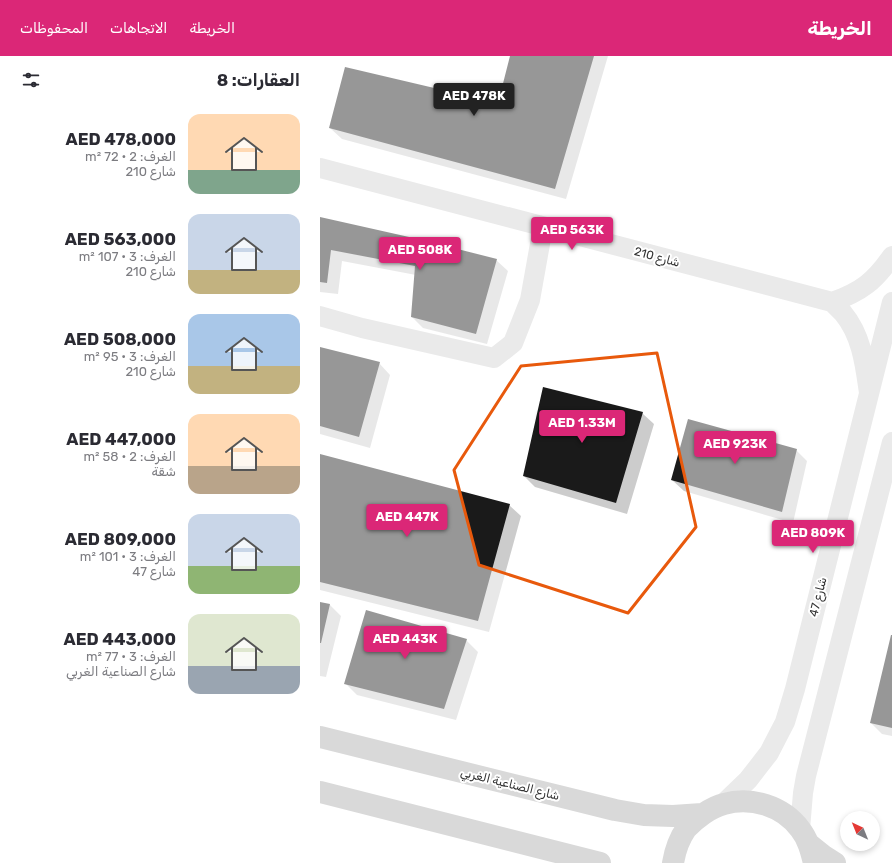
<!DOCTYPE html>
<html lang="ar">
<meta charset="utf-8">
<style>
:root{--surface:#fff;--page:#f7f7f7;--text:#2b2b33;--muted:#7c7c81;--accent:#db2777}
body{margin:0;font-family:Rubik,"Noto Naskh Arabic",sans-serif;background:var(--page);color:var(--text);direction:rtl;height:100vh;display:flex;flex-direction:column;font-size:15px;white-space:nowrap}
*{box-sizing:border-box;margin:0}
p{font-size:13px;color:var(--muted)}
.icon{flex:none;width:22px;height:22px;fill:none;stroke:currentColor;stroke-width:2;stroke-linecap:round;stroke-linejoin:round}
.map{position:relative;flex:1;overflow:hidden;direction:ltr}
.details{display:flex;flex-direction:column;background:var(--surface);width:320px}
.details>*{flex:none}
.needle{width:26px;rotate:317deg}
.buttons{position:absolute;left:520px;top:755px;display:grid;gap:8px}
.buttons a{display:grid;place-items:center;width:40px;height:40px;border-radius:50%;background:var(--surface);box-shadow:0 2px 6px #0003;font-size:20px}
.price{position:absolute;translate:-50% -34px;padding:0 9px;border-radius:4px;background:var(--accent);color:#fff;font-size:13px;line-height:26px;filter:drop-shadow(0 1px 2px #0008)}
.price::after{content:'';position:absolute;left:50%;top:24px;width:12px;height:9px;margin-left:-6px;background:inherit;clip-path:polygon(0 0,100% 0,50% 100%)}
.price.current{background:#222;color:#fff}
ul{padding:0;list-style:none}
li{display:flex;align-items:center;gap:12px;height:100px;padding:0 20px}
li span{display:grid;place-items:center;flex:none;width:112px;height:80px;border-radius:12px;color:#555}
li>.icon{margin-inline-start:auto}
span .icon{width:48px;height:48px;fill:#fffc;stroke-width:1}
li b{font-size:17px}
h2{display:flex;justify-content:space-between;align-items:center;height:48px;padding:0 20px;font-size:17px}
header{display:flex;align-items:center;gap:24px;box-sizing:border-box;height:56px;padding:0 20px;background:var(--accent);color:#fff}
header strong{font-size:19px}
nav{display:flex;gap:22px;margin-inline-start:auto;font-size:14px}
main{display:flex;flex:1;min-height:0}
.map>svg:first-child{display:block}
.shadow{fill:#0003}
.building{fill:#1a1a1a}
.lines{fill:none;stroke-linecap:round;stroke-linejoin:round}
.minor{stroke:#d0d0d0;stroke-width:20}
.major{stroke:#ababab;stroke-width:22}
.marked{fill:none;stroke:#e8590c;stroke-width:3;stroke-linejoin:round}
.labels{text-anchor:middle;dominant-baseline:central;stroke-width:4;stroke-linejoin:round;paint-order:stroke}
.street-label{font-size:12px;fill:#333;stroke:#fff}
</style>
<header>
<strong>الخريطة</strong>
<nav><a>الخريطة</a><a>الاتجاهات</a><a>المحفوظات</a></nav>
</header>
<main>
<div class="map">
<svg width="572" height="807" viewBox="0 0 572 807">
<rect width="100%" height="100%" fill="#fff"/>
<path class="shadow" d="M191,0h97l-42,143 -224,-60 -12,-11 169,-24z
M0,162l176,42 12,11 -21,73 -64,-16 -11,-11 4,-42 -74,-14 -4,33 -18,-2z
M0,292l59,15 11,12 -20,73 -50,-14z
M322,357l12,11 -27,90 -92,-27 -11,-11z
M476,394l11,11 -14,62 -109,-32 -12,-11z
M0,399l189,50 12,11 -32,116 -169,-42z
M0,547l10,2 11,11 -15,61 -6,-1z
M572,581v99l-10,-2 -11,-11z
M146,584l12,12 -22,68 -99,-25 -12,-12z"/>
<path class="building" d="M190,0h84l-39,133 -226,-61 16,-61 153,36z
M0,161l98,22 79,20 -21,75 -65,-17 4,-51 -84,-16 -4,33 -7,-1z
M0,291l60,15 -21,75 -39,-11z
M223,331l100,25 -27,91 -93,-27z
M368,363l109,30 -15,63 -111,-32z
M0,398l190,50 -32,117 -158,-39z
M0,546l10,2 -9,39h-1z
M46,554l101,29 -23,70 -100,-25z
M571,579h1v93l-22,-5z"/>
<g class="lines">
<path class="minor" d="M0,112l512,134c4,4 8,8 11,11 19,23 22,52 26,80
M512,246c29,-10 43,-21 60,-46
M0,260l42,12 132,30 19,-15 17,-43 13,-73
M403,748l25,-24 21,-27 16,-31 10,-33 97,-387
M480,773l3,-36 3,-17 86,-334"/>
<path class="major" d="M0,681l295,73 29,5 29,1 29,-2
M0,736l280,71
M489,788l15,12 11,7
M353,807c2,-12 6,-24 13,-34 9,-10 25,-22 38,-25 27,-8 59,2 76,25 8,10 11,22 14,34"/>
</g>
<path d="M0 0H572V807H0ZM337,297l39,174 -68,86 -149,-48 -25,-95 67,-104z" fill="#fff" fill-opacity=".55" fill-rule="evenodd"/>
<path class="marked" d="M337,297l39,174 -68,86 -149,-48 -25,-95 67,-104z"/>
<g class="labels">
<g class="street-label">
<text transform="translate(337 201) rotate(15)">شارع 210</text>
<text transform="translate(498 541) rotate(-76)">شارع 47</text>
<text transform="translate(190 728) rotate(14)">شارع الصناعية الغربي</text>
</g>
</g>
</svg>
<div class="buttons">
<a><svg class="needle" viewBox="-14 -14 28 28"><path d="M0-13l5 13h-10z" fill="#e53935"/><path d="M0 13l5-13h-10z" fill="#7c7c81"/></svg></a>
</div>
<b class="price current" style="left:154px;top:61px">AED 478K</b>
<b class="price" style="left:252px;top:195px">AED 563K</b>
<b class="price" style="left:100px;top:215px">AED 508K</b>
<b class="price" style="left:262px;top:388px">AED 1.33M</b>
<b class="price" style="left:415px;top:409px">AED 923K</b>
<b class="price" style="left:87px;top:482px">AED 447K</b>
<b class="price" style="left:493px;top:498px">AED 809K</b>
<b class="price" style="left:85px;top:604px">AED 443K</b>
</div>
<section class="details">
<h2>العقارات: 8<svg class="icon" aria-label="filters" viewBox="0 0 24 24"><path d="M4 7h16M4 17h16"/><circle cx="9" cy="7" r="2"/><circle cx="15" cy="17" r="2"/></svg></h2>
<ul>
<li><span style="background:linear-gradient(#ffd9b3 70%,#7fa58c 0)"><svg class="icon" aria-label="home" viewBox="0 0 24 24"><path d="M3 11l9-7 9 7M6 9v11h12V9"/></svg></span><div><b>AED 478,000</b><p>الغرف: 2 · 72 m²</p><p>شارع 210</p></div></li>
<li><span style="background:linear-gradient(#c9d6e8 70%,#c2b280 0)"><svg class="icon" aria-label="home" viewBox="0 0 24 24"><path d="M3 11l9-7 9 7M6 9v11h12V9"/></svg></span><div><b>AED 563,000</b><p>الغرف: 3 · 107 m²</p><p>شارع 210</p></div></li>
<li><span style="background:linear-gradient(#a9c7e8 65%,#c2b280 0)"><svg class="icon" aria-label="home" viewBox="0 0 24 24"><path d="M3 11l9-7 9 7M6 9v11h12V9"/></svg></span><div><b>AED 508,000</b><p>الغرف: 3 · 95 m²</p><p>شارع 210</p></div></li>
<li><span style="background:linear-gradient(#ffd9b3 65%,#b9a48a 0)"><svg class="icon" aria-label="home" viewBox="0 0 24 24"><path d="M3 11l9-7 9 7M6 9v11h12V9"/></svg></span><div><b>AED 447,000</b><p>الغرف: 2 · 58 m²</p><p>شقة</p></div></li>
<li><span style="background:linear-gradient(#c9d6e8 65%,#8fb573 0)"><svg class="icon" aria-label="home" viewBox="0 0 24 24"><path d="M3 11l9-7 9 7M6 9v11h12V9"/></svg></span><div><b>AED 809,000</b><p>الغرف: 3 · 101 m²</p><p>شارع 47</p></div></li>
<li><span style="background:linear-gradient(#dfe7d0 65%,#9aa5b1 0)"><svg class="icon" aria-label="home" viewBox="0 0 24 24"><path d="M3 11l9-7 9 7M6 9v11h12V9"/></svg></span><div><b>AED 443,000</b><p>الغرف: 3 · 77 m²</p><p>شارع الصناعية الغربي</p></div></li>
</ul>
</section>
</main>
